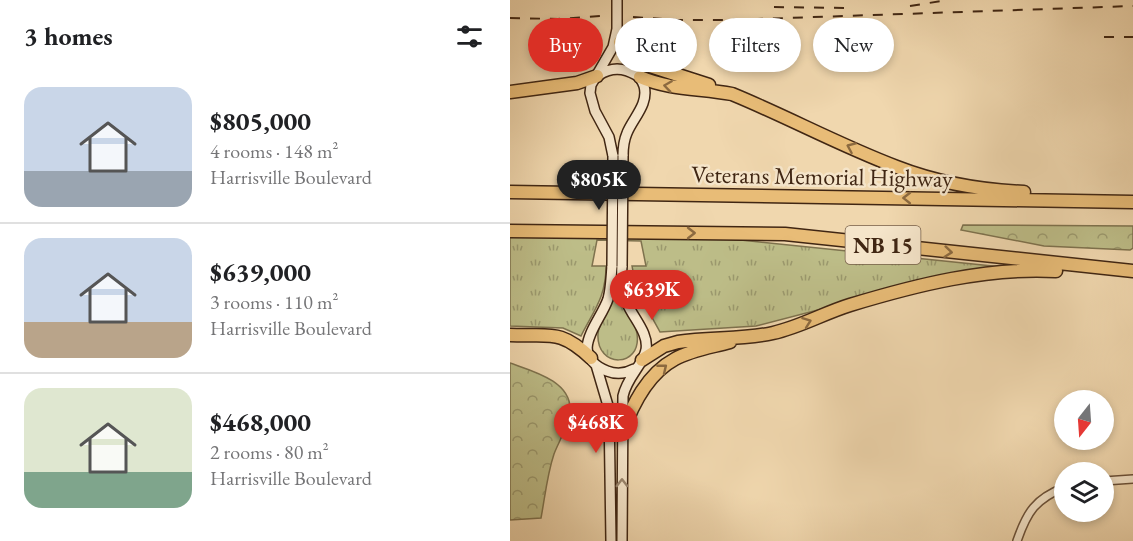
<!DOCTYPE html>
<meta charset="utf-8">
<style>
:root{--surface:#fff;--page:#f6f6f6;--text:#202124;--muted:#757577;--line:#e0e0e0;--accent:#d93025}
body{margin:0;font-family:"EB Garamond",serif;background:var(--page);color:var(--text);height:100vh;display:flex;flex-direction:column;font-size:22px;white-space:nowrap}
*{box-sizing:border-box;margin:0}
p{font-size:20px;color:var(--muted)}
.icon{flex:none;width:33px;height:33px;fill:none;stroke:currentColor;stroke-width:2;stroke-linecap:round;stroke-linejoin:round}
.map{position:relative;flex:1;overflow:hidden}
.sheet{display:flex;flex-direction:column;background:var(--surface);width:510px}
.sheet>*{flex:none}
.top-card{position:absolute;left:18px;top:18px;width:514px;height:54px;display:flex;gap:12px}
.needle{width:39px;rotate:197deg}
.buttons{position:absolute;left:544px;top:390px;display:grid;gap:12px}
.buttons a{display:grid;place-items:center;width:60px;height:60px;border-radius:50%;background:var(--surface);box-shadow:0 3px 9px #0003;font-size:30px}
.price{position:absolute;translate:-50% -51px;padding:0 14px;border-radius:21px;background:var(--accent);color:#fff;font-size:20px;line-height:39px;filter:drop-shadow(0 2px 3px #0008)}
.price::after{content:'';position:absolute;left:50%;top:36px;width:18px;height:14px;margin-left:-9px;background:inherit;clip-path:polygon(0 0,100% 0,50% 100%)}
.price.current{background:#222;color:#fff}
ul{padding:0;list-style:none}
li{display:flex;align-items:center;gap:18px;height:150px;padding:0 24px}
li+li{border-top:2px solid var(--line)}
li span{display:grid;place-items:center;flex:none;width:168px;height:120px;border-radius:18px;color:#555}
li>.icon{margin-inline-start:auto}
span .icon{width:72px;height:72px;fill:#fffc;stroke-width:1}
li b{font-size:26px}
h2{display:flex;justify-content:space-between;align-items:center;height:72px;padding:0 24px;font-size:26px}
.pill{padding:0 21px;border-radius:27px;background:var(--surface);box-shadow:0 3px 9px #0003;font-size:21px;line-height:54px}
.pill.current{background:var(--accent);color:#fff}
main{display:flex;flex:1;min-height:0}
.map>svg:first-child{display:block}
.grass{fill:url(#grass-tufts);stroke:#7e724e;stroke-width:1.5}
.forest{fill:url(#forest-crowns);stroke:#7e724e;stroke-width:1.5}
.lines{fill:none;stroke-linecap:round;stroke-linejoin:round}
.minor-casing{stroke:#6c523a;stroke-width:10}
.secondary-casing{stroke:#402613;stroke-width:12}
.motorway-casing{stroke:#402613;stroke-width:15}
.minor{stroke:#f5e5ca;stroke-width:7}
.secondary{stroke:#f5e5ca;stroke-width:9}
.motorway{stroke:#e8bc77;stroke-width:12}
.rail{stroke:#402613;stroke-width:2;stroke-dasharray:10 10;stroke-linecap:butt}
.secondary-bridge-casing{stroke:#402613;stroke-width:12;stroke-linecap:butt}
.secondary-bridge{stroke:#f5e5ca;stroke-width:9}
.oneway{stroke:#8c6a40}
.oneway2{stroke:#9a866e}
.labels{text-anchor:middle;dominant-baseline:central;stroke-width:5;stroke-linejoin:round;paint-order:stroke}
.shield{fill:#f5e5ca;stroke:#765f4a;stroke-width:1.5}
.shield-label{font-size:22px;font-weight:bold;fill:#402613}
.street-label{font-size:24px;fill:#402613;stroke:#f5e5ca}
</style>
<main>
<section class="sheet">
<h2>3 homes<svg class="icon" aria-label="filters" viewBox="0 0 24 24"><path d="M4 7h16M4 17h16"/><circle cx="9" cy="7" r="2"/><circle cx="15" cy="17" r="2"/></svg></h2>
<ul>
<li><span style="background:linear-gradient(#c9d6e8 70%,#9aa5b1 0)"><svg class="icon" aria-label="home" viewBox="0 0 24 24"><path d="M3 11l9-7 9 7M6 9v11h12V9"/></svg></span><div><b>$805,000</b><p>4 rooms · 148 m²</p><p>Harrisville Boulevard</p></div></li>
<li><span style="background:linear-gradient(#c9d6e8 70%,#b9a48a 0)"><svg class="icon" aria-label="home" viewBox="0 0 24 24"><path d="M3 11l9-7 9 7M6 9v11h12V9"/></svg></span><div><b>$639,000</b><p>3 rooms · 110 m²</p><p>Harrisville Boulevard</p></div></li>
<li><span style="background:linear-gradient(#dfe7d0 70%,#7fa58c 0)"><svg class="icon" aria-label="home" viewBox="0 0 24 24"><path d="M3 11l9-7 9 7M6 9v11h12V9"/></svg></span><div><b>$468,000</b><p>2 rooms · 80 m²</p><p>Harrisville Boulevard</p></div></li>
</ul>
</section>
<div class="map">
<svg width="623" height="541" viewBox="0 0 623 541">
<defs>
<pattern id="grass-tufts" width="24" height="20" patternUnits="userSpaceOnUse" patternTransform="scale(1.5)"><rect width="24" height="20" fill="#bdbd88"/><path d="M3 7l-1-3M5 7V3M7 7l1-3M15 17l-1-3M17 17v-4M19 17l1-3" fill="none" stroke="#9b996e"/></pattern>
<pattern id="forest-crowns" width="20" height="18" patternUnits="userSpaceOnUse" patternTransform="scale(1.5)"><rect width="20" height="18" fill="#bdbd88"/><path d="M2 6a3 3 0 1 1 6 0M12 15a3 3 0 1 1 6 0" fill="none" stroke="#9b996e"/></pattern>
</defs>
<rect width="100%" height="100%" fill="#f0d7ae"/>
<filter id="stains"><feTurbulence type="fractalNoise" baseFrequency=".00333" numOctaves="4"/><feColorMatrix values="0 0 0 0 .2 0 0 0 0 .09 0 0 0 0 .02 0 0 0 .5 -.17"/></filter>
<radialGradient id="worn" r=".72"><stop offset=".6" stop-color="#630" stop-opacity="0"/><stop offset="1" stop-color="#630" stop-opacity=".3"/></radialGradient>
<path class="grass" d="M0,235l187,2 44,3 261,27 -165,38 -81,21 -96,6c-12,-22 -24,-41 -28,-66h14l-5,-25 -44,-1 -5,26h14c0,31 -12,44 -25,70l-18,-8 -53,-2z
M106,291h3c6,13 16,28 18,43 5,34 -41,35 -39,0 1,-15 14,-28 18,-43z"/>
<path class="forest" d="M453,225l170,1v22l-3,2 -86,-4 -83,-16z
M0,363c22,8 62,18 60,48 -1,14 -11,30 -16,43 -7,21 -9,43 -13,64l-31,2z"/>
<g class="lines">
<g class="minor-casing">
<path id="minor" d="M594,481l29,-2
M507,541c10,-29 18,-42 48,-54"/>
</g>
<g class="secondary-casing">
<path id="secondary" d="M111,46c5,14 18,26 23,40 5,18 -11,32 -17,47 -3,7 -4,16 -4,23
M89,75c12,-8 24,-8 37,0
M103,156l-4,-19 -14,-26 -5,-18 1,-8 22,-38 4,-18v-29
M102,266c-1,11 -1,22 -4,33 -8,24 -42,55 -1,72 10,4 18,3 27,-2
M86,365l13,44 2,132
M112,541l1,-145c4,-19 20,-31 23,-46 3,-17 -13,-32 -19,-47 -5,-12 -6,-24 -5,-37"/>
</g>
<g class="motorway-casing">
<path id="motorway" d="M110,42l14,15 16,9 59,19
M130,77c30,13 60,11 92,17 56,23 109,52 165,73 41,16 84,23 127,25
M0,92l67,-9 20,-7
M0,192l623,10
M0,231l275,3 348,37
M0,335c40,2 49,-7 81,23
M132,360l22,-14 14,-4c31,-5 64,-2 95,-9 27,-6 51,-20 77,-28 66,-20 137,-38 206,-34
M112,434c10,-29 25,-60 53,-75 16,-9 37,-12 55,-17"/>
</g>
<use href="#minor" class="minor"/>
<use href="#secondary" class="secondary"/>
<use href="#motorway" class="motorway"/>
<path class="rail" d="M400,6l38,-6
M264,7l70,1
M123,17l45,3h51l404,-14
M0,18l48,1 43,-3
M594,37h29"/>
<g class="secondary-bridge-casing">
<path id="secondary-bridge" d="M102,266l1,-110
M112,266l1,-110"/>
</g>
<use href="#secondary-bridge" class="secondary-bridge"/>
</g>
<defs><path id="oneway-chevron" d="M-2-3.5L2.5 0L-2 3.5" fill="none" stroke-width="1.6" stroke-linecap="round" stroke-linejoin="round" transform="scale(1.5)"/></defs>
<g class="oneway">
<use href="#oneway-chevron" transform="translate(158 86) rotate(-172)"/>
<use href="#oneway-chevron" transform="translate(341 147) rotate(-156)"/>
<use href="#oneway-chevron" transform="translate(397 198) rotate(-179)"/>
<use href="#oneway-chevron" transform="translate(181 233)"/>
<use href="#oneway-chevron" transform="translate(438 252) rotate(6)"/>
<use href="#oneway-chevron" transform="translate(297 322) rotate(-20)"/>
<use href="#oneway-chevron" transform="translate(153 368) rotate(-39)"/>
</g>
<use class="oneway2" href="#oneway-chevron" transform="translate(112 483) rotate(-90)"/>
<g class="labels">
<rect class="shield" x="335.5" y="226" width="75" height="38" rx="4.5"/>
<g class="shield-label">
<text x="373" y="245">NB 15</text>
</g>
<g class="street-label">
<text transform="translate(312 176) rotate(1)">Veterans Memorial Highway</text>
</g>
</g>
<rect width="100%" height="100%" filter="url(#stains)"/>
<rect width="100%" height="100%" fill="url(#worn)"/>
</svg>
<div class="buttons">
<a><svg class="needle" viewBox="-14 -14 28 28"><path d="M0-13l5 13h-10z" fill="#e53935"/><path d="M0 13l5-13h-10z" fill="#757577"/></svg></a>
<a><svg class="icon" aria-label="layers" viewBox="0 0 24 24"><path d="M12 4l9 5-9 5-9-5zM3 14l9 5 9-5"/></svg></a>
</div>
<b class="price current" style="left:89px;top:211px">$805K</b>
<b class="price" style="left:142px;top:321px">$639K</b>
<b class="price" style="left:86px;top:454px">$468K</b>
<div class="top-card">
<a class="pill current">Buy</a>
<a class="pill">Rent</a>
<a class="pill">Filters</a>
<a class="pill">New</a>
</div>
</div>
</main>
